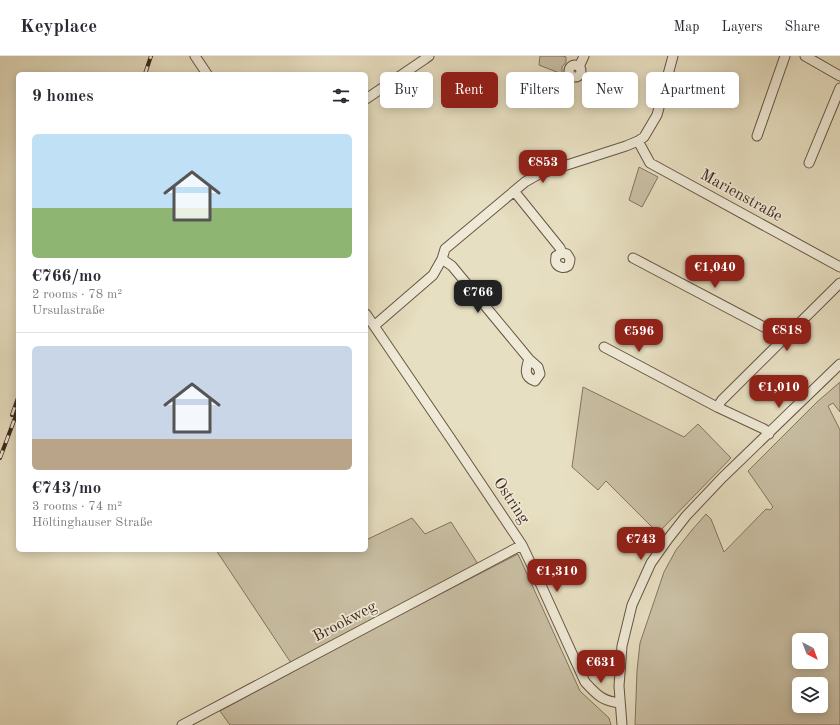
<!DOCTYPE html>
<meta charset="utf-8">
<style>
:root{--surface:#fff;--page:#f7f7f7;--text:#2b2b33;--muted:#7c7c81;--line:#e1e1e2;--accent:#8f2418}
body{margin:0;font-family:"Old Standard TT",serif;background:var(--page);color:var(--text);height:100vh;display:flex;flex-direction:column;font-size:15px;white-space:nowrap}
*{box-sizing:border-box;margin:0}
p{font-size:13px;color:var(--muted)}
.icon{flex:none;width:22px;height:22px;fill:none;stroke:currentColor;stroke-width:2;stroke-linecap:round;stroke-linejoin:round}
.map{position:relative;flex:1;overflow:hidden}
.panel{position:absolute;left:16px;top:16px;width:352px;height:480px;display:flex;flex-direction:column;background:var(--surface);border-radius:6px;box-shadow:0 2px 10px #0003}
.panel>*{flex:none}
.hud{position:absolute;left:380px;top:16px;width:380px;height:36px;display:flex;gap:8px}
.needle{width:26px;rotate:139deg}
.controls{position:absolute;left:792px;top:577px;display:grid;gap:8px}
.controls a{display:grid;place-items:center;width:36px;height:36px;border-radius:6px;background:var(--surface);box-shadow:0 2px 10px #0003;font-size:20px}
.price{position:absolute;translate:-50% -34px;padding:0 9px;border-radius:8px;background:var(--accent);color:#fff;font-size:13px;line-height:26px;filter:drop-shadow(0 1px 2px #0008)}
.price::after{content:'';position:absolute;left:50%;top:24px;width:12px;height:9px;margin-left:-6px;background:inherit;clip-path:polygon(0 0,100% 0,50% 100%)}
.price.selected{background:#222;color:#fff}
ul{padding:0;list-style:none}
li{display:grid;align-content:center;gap:8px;height:212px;padding:0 16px}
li+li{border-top:1px solid var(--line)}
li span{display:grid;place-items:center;height:124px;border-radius:6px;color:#555}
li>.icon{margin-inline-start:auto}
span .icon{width:72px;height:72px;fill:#fffc;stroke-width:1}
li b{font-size:17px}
h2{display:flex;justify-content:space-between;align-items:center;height:48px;padding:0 16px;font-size:17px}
.pill{padding:0 14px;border-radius:6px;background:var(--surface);box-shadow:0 2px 10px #0003;font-size:14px;line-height:36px}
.pill.selected{background:var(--accent);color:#fff}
header{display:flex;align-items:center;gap:24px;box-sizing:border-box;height:56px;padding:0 20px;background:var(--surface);border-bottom:1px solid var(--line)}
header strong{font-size:19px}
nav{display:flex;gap:22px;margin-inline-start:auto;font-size:14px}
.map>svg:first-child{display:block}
.green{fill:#cac0a5;stroke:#847460;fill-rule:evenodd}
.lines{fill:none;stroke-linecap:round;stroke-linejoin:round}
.minor-casing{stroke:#685544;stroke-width:11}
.minor{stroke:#efead7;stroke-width:9}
.rail-casing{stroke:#3e271b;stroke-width:4}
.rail{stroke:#efead7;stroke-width:2.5;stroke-dasharray:8;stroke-linecap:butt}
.labels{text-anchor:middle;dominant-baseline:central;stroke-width:3.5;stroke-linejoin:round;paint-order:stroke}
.street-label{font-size:16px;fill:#3e271b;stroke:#efead7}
</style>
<header>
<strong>Keyplace</strong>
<nav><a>Map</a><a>Layers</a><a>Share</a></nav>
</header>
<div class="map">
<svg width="840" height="669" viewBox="0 0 840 669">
<rect width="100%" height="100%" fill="#e7dfc1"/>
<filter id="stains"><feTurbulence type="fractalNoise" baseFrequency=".005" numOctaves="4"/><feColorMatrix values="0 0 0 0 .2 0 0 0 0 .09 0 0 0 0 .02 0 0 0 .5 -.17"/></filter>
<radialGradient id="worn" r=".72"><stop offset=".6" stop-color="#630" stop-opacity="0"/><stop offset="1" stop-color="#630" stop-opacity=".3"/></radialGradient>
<path class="green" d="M540,0h23l3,1v5l-4,5v7l-23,-9z
M639,111l19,10 -16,30 -13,-7z
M840,326v30l-7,-9 -5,3 12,24v295h-205l2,-54 3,-28 24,-71 12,-22 16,-20 14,-16 5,5 13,33 42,-43 4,1 3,-3 -25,-36 69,-69zM799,584h22v22h-22zM799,628h22v22h-22z
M583,331l101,50 14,-13 33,34 -73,75 -52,-52 -8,9 -26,-23z
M412,462l13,16 26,-12 27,42 -187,99 -75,-113h150v-10z
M518,498l62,137 29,27 2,7h-381l-10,-14 162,-87z"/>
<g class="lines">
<g class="minor-casing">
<path id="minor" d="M195,0l12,18
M805,0l35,20
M569 15a6 6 0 1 1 12 0a6 6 0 1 1-12 0Z
M579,11l5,-11
M366,43l59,-40 4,-3
M757,80l28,-80
M638,85l12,22 190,104
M809,107l31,-75
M514,135l46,57 2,5 5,1 3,5c0,2 -1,6 -2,7 -4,3 -10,1 -12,-3 -1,-2 0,-4 0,-7l6,-3
M633,202l146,77 6,4
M442,203l10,7 77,93 9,8 2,7 -5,7c-12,-4 -9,-13 -6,-22
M366,258l85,125 71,106 19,40 44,97c12,13 17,19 35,21
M374,270l59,-51 9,-16 3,-10 80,-67 14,-8 87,-28 12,-5 6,-4 13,-22 16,-59
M604,291l113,60 47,22 5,5
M717,351l5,-7 118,-117
M182,669l340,-180
M622,669l-3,-39 3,-40 10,-41 19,-42 17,-24 18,-23 36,-38 118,-114"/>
</g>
<use href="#minor" class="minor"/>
<g class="rail-casing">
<path id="rail" d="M145,18l6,-18
M12,359l6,-17
M0,402l18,-48"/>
</g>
<use href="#rail" class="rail"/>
</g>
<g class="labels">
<g class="street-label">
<text transform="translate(741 140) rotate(29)">Marienstraße</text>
<text transform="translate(511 445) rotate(56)">Ostring</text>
<text transform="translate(345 566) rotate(-28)">Brookweg</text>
</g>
</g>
<rect width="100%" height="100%" filter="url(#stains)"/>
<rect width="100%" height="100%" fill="url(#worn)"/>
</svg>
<div class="controls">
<a><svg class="needle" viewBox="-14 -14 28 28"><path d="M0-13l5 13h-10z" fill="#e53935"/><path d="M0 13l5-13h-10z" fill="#7c7c81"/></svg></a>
<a><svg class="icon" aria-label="layers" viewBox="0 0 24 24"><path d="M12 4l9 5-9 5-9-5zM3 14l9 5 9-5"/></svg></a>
</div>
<b class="price" style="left:543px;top:128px">€853</b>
<b class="price" style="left:715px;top:233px">€1,040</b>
<b class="price selected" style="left:478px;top:258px">€766</b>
<b class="price" style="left:787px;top:296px">€818</b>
<b class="price" style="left:639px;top:297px">€596</b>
<b class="price" style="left:779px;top:353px">€1,010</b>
<b class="price" style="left:641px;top:505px">€743</b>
<b class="price" style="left:557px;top:537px">€1,310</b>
<b class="price" style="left:601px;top:628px">€631</b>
<div class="hud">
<a class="pill">Buy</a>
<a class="pill selected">Rent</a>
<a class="pill">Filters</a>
<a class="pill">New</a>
<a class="pill">Apartment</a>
</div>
<section class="panel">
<h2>9 homes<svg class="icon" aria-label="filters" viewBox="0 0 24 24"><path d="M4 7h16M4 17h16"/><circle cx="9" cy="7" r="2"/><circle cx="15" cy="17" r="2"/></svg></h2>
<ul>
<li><span style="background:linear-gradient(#bfe0f5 60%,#8fb573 0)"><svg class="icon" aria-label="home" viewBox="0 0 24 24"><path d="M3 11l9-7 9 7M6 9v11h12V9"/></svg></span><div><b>€766/mo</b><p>2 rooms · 78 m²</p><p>Ursulastraße</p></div></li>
<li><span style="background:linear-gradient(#c9d6e8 75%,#b9a48a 0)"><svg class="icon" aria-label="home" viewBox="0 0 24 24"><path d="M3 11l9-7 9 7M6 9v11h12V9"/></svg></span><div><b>€743/mo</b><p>3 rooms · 74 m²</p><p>Höltinghauser Straße</p></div></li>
</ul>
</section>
</div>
